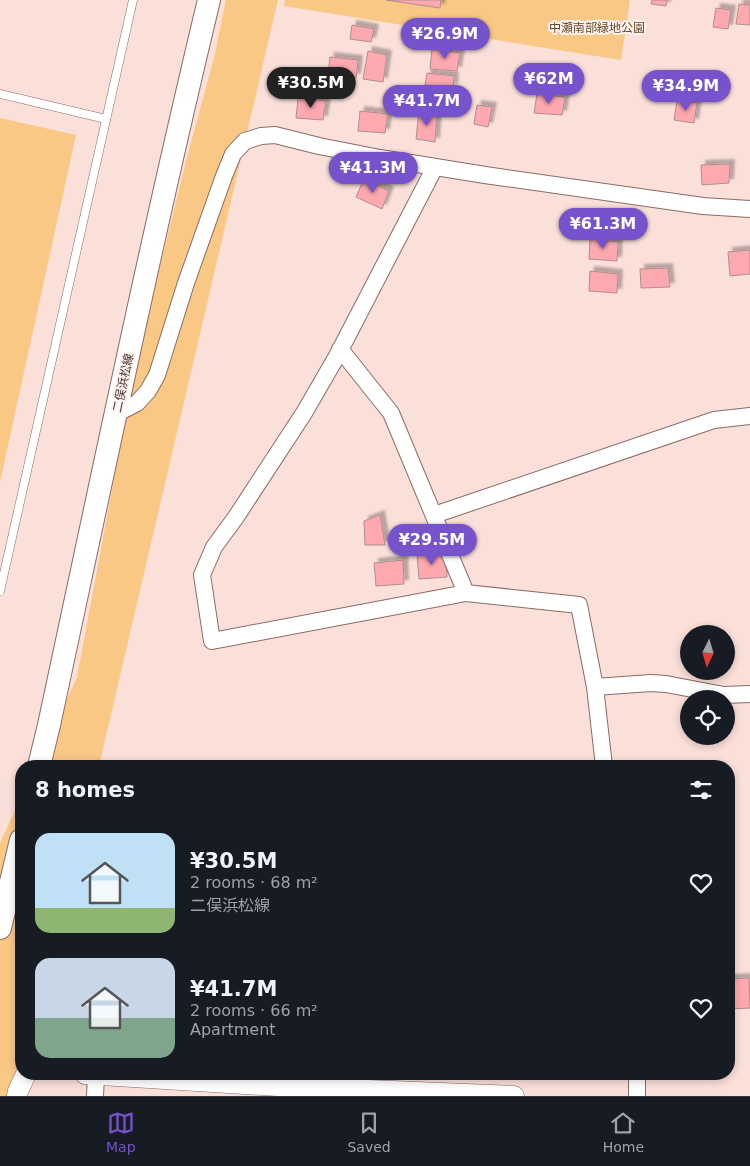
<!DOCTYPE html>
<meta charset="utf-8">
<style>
:root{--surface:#171b24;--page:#242831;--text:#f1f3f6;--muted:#9ea1a6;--line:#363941;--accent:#7652cc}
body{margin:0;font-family:"DejaVu Sans","Noto Sans JP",sans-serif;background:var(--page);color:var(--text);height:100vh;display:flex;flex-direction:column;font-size:19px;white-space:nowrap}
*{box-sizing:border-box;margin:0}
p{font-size:16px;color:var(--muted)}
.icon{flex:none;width:28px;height:28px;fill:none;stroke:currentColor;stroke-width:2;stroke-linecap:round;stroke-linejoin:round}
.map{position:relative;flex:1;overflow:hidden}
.sheet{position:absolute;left:15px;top:760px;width:720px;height:320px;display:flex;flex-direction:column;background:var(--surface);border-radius:20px;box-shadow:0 2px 8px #0003}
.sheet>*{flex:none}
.needle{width:32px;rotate:185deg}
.tools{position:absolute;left:680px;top:625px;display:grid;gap:10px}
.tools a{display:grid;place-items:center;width:55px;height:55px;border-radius:50%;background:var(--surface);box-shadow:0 2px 8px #0003;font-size:25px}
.price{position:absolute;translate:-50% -42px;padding:0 11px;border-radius:18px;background:var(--accent);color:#fff;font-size:16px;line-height:32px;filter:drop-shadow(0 1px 2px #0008)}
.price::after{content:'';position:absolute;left:50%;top:30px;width:15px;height:11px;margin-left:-8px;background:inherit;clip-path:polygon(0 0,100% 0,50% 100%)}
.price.active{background:#222;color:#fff}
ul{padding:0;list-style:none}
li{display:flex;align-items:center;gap:15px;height:125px;padding:0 20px}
li span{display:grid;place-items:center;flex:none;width:140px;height:100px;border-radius:15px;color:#555}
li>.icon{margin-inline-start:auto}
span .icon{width:60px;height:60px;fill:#fffc;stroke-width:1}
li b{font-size:21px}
h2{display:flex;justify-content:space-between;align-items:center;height:60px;padding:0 20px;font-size:21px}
.tab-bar{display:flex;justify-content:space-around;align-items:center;height:70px;border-top:1px solid var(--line);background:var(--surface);font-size:14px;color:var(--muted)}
.tab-bar a{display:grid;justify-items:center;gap:2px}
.tab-bar .active{color:var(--accent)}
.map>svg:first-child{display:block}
.green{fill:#fac885}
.building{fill:#fea8b0;stroke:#ae8e90;filter:url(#shadow)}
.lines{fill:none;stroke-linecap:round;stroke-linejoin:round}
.service-casing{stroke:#896b64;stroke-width:9}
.minor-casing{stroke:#896b64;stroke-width:18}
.tertiary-casing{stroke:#896b64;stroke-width:21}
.secondary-casing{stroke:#896b64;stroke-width:24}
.service{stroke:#fff;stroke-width:8}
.minor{stroke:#fff;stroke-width:16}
.tertiary{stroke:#fff;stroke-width:20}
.secondary{stroke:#fff;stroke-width:22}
.labels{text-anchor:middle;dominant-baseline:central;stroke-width:4;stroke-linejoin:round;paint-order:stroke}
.park-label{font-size:12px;fill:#654b27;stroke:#fef0ed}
.street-label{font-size:12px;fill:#413431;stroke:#fef0ed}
</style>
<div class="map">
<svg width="750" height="1096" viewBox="0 0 750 1096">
<defs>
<filter id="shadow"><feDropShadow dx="4.5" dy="-4.5" stdDeviation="1" flood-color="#0004"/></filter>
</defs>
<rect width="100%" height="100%" fill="#fbdfd9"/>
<path class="green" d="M226,0h52l-179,766h-63l41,-89 57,-305 53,-215 27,-99z
M285,0h345l-9,60 -337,-54z
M0,118l76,17 -76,347z
M21,797v277l1,22h-22v-253z"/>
<path class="building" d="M386,0h55l-1,8z
M652,0h15l-1,6 -15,-2z
M739,4l11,1v20l-14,-1z
M716,8l15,2 -3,19 -15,-2z
M352,25l22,4 -3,13 -21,-3z
M432,49l28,4 -3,18 -27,-2z
M368,51l19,4 -4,27 -20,-3z
M330,57l28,3 -2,18 -28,-2z
M427,73l27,3 -1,12 -28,-3z
M537,94l28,3 -3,18 -28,-2z
M298,98l28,3 -3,19 -27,-2z
M677,100l20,3 -3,20 -20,-3z
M477,105l15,2 -4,20 -14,-3z
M360,111l28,3 -3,19 -27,-2z
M419,111l18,3 -2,28 -19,-3z
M730,164l-1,19 -27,2 -1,-20z
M364,179l25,12 -7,18 -26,-12z
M590,239l28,3 -1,19 -28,-2z
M750,250v24l-20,2 -2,-24z
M668,268l2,19 -29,1 -1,-19z
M590,271l28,3 -1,19 -28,-2z
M380,515l5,30h-20l-1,-24z
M446,553l1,24 -28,2 -2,-24z
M403,560l1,24 -28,2 -2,-23z
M749,978l1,30 -21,1v-30z"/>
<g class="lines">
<g class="service-casing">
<path id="service" d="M0,94l106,25
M0,591l133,-591"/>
</g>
<g class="minor-casing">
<path id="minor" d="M435,167l-98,189 -33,57 -68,104 -22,30 -12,28 10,66 254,-48 113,12 16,82 9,79
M340,349l51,64 75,180
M116,414l21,-11 11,-12 9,-16 29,-92 38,-107 9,-22 12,-13 16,-5 14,-1 44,11 61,12 105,17 218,31 47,3
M434,515l280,-95 36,-4
M595,687l56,-4 15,1 58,11 26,-1
M637,1074v22
M95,1096l1,-21"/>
</g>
<g class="tertiary-casing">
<path id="tertiary" d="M85,1074l209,13 220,9
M17,1096l1,-5 8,-17"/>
</g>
<g class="secondary-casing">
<path id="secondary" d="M39,766l10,-41c52,-242 102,-484 160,-725
M0,928l21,-88"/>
</g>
<use href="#service" class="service"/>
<use href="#minor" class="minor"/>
<use href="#tertiary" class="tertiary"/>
<use href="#secondary" class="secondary"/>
</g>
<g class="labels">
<g class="park-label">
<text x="597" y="28">中瀬南部緑地公園</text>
</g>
<g class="street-label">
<text transform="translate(123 383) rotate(-78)">二俣浜松線</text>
</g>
</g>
</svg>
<div class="tools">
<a><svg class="needle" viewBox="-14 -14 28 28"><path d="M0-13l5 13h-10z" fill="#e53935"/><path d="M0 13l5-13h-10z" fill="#9ea1a6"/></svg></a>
<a><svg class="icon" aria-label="locate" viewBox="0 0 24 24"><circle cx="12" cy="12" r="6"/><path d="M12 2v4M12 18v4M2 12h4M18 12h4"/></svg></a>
</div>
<b class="price" style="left:445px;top:60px">¥26.9M</b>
<b class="price" style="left:549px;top:105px">¥62M</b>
<b class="price active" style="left:311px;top:109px">¥30.5M</b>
<b class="price" style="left:686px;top:112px">¥34.9M</b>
<b class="price" style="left:427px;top:127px">¥41.7M</b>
<b class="price" style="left:373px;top:194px">¥41.3M</b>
<b class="price" style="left:603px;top:250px">¥61.3M</b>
<b class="price" style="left:432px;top:566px">¥29.5M</b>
<section class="sheet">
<h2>8 homes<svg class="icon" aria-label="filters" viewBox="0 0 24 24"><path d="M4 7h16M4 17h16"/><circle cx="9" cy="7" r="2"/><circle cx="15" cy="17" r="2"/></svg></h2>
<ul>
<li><span style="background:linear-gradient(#bfe0f5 75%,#8fb573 0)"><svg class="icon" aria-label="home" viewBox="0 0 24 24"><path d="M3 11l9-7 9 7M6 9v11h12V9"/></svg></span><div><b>¥30.5M</b><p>2 rooms · 68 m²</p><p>二俣浜松線</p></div><svg class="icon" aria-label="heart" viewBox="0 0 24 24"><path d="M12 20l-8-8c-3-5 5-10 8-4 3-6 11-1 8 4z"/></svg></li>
<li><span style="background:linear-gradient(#c9d6e8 60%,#7fa58c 0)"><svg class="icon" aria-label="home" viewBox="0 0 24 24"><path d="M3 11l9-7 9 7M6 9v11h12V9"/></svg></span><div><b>¥41.7M</b><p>2 rooms · 66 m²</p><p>Apartment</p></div><svg class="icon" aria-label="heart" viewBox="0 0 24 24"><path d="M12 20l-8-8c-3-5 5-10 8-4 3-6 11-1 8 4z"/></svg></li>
</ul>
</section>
</div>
<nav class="tab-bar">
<a class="active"><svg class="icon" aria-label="map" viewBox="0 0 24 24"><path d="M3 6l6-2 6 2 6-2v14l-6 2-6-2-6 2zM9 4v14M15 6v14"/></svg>Map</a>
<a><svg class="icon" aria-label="saved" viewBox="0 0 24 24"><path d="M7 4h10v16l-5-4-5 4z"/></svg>Saved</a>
<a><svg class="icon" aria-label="home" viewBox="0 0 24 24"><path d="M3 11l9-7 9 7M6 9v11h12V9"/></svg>Home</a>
</nav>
